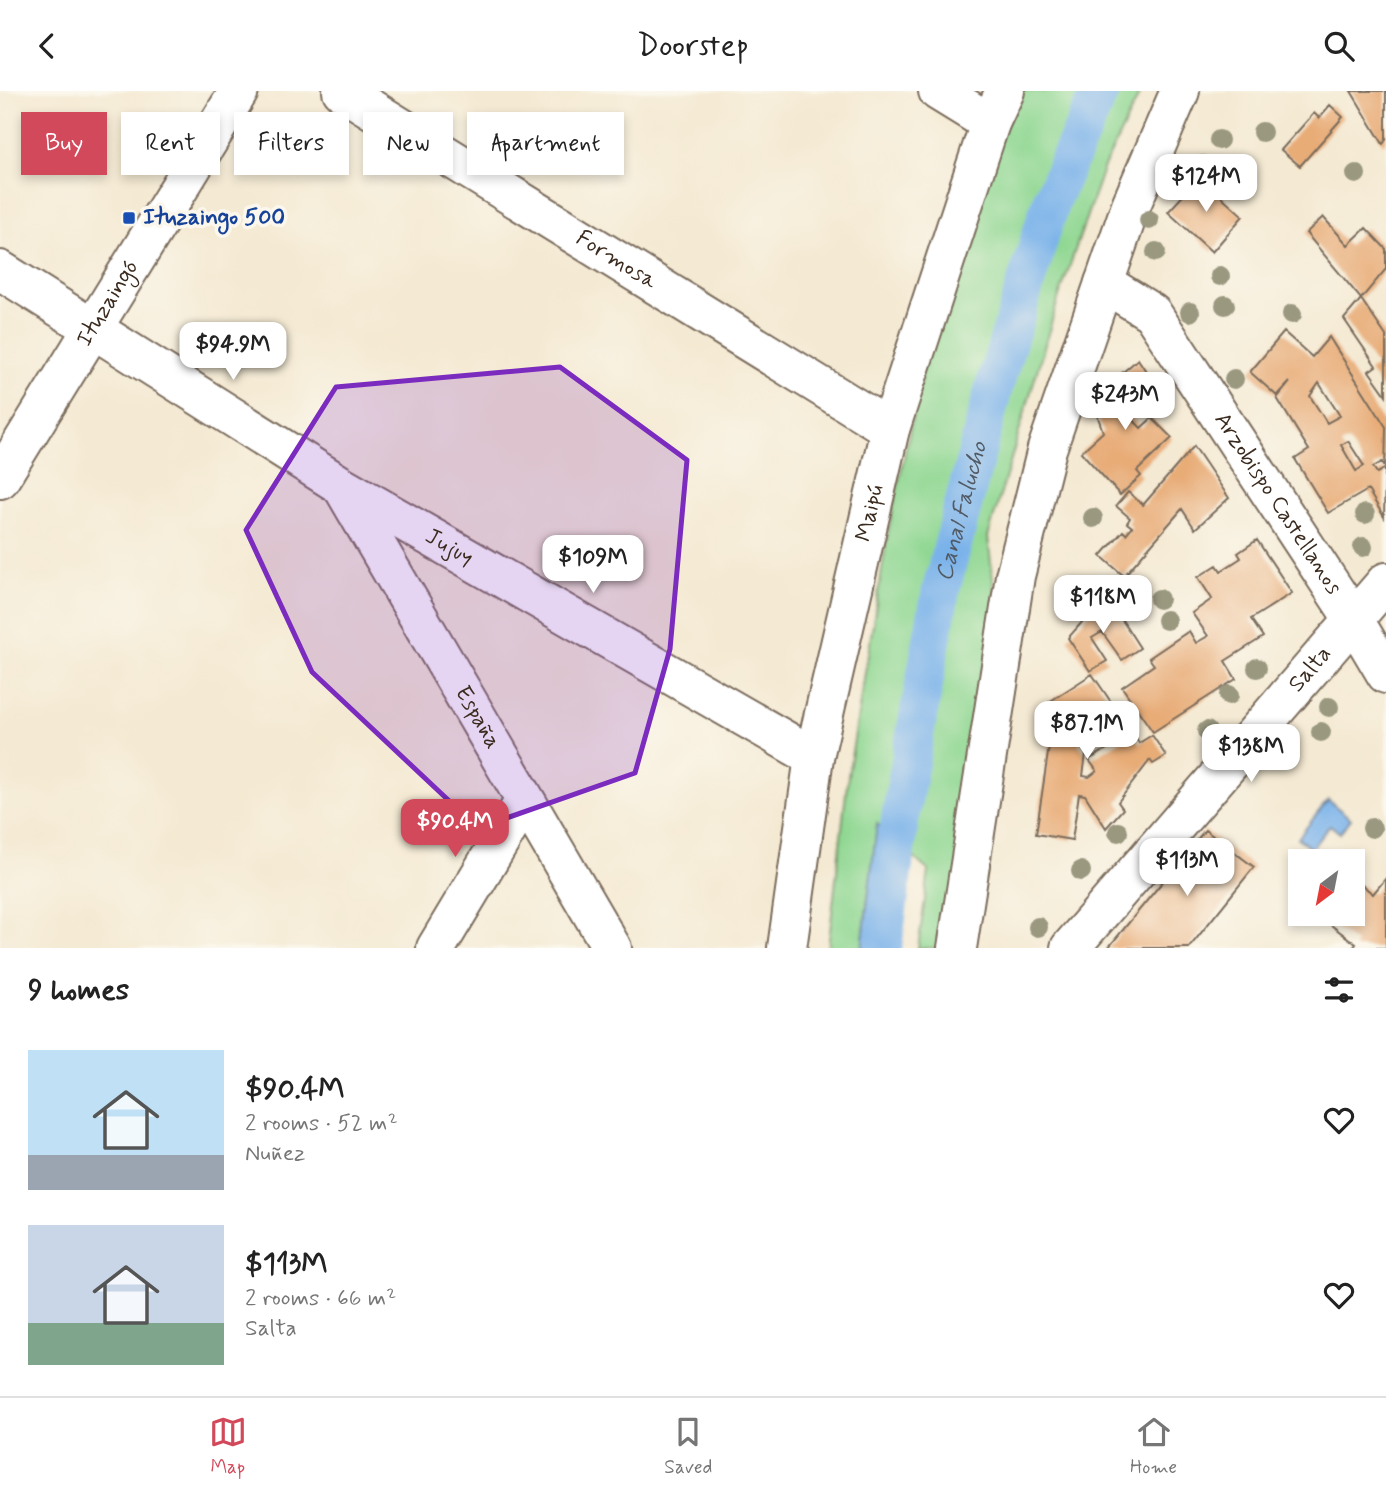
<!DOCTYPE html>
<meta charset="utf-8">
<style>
:root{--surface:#fff;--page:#f2f2f2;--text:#222;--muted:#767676;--line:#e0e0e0;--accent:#d1495b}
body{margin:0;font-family:Mynerve,sans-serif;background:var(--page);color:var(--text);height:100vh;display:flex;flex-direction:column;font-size:26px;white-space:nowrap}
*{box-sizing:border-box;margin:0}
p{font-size:23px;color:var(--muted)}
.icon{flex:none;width:38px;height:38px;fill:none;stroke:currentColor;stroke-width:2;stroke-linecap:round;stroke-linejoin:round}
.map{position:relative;height:857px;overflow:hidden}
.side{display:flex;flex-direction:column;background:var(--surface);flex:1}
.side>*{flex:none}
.banner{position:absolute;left:21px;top:21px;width:700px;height:63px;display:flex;gap:14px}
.needle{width:46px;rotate:212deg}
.fabs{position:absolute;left:1288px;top:758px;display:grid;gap:14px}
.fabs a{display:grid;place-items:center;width:77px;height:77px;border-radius:0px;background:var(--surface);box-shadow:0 4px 10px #0003;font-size:35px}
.price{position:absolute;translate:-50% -60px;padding:0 16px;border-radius:14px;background:#fff;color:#222;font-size:23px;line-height:46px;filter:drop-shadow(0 2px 4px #0008)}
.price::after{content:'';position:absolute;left:50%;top:42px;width:21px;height:16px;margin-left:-10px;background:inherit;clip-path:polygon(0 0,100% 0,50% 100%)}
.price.on{background:var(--accent);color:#fff}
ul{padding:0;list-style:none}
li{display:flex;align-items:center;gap:21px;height:175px;padding:0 28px}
li span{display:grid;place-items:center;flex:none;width:196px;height:140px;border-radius:0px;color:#555}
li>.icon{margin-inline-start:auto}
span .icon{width:84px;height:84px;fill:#fffc;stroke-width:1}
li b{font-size:30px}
h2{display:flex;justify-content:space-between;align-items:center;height:84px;padding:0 28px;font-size:30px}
.pill{padding:0 24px;border-radius:0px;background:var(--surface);box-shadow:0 4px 10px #0003;font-size:24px;line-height:63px}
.pill.on{background:var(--accent);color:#fff}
header{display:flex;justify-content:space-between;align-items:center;height:91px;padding:0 28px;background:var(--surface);font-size:32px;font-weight:600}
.tabs{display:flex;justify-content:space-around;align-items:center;height:98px;border-top:2px solid var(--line);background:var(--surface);font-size:19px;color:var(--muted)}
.tabs a{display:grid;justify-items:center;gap:4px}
.tabs .on{color:var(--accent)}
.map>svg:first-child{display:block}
.green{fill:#8fd792;stroke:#658058;stroke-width:2}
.water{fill:#7ab2ea;stroke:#5a6e84;stroke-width:2}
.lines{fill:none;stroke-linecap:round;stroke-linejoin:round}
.canal{stroke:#7ab2ea;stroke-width:38}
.building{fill:#e8ac77;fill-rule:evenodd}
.minor-casing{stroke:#7c6d5d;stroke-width:42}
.minor{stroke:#fff;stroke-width:38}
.tree{fill:#9a987f}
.marked{fill:#7b2cbf;fill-opacity:0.2;stroke:#7b2cbf;stroke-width:5;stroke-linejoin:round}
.transit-dot{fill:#1a4fb4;stroke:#fbf7ec;stroke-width:2.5}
.labels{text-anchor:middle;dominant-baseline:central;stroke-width:7;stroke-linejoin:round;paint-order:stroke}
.transit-label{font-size:23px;font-weight:bold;fill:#164399;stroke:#fbf7ec;text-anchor:start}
.street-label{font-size:23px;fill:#3b2a1e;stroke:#fbf7ec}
.water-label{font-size:24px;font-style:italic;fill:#515a65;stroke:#fbf7ec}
</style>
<header><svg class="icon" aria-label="back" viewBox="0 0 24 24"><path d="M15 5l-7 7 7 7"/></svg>Doorstep<svg class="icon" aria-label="search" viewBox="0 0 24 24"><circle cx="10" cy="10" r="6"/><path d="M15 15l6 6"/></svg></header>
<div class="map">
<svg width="1386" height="857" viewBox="0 0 1386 857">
<rect width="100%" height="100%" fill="#fbf7ec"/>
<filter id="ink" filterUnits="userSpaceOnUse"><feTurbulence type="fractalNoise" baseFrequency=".0143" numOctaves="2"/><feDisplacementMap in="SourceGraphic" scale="14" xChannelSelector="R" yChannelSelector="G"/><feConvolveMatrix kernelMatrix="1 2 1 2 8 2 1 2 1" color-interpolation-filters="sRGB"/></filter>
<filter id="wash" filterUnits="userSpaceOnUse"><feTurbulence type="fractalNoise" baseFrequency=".00686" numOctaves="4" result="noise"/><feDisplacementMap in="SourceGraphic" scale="28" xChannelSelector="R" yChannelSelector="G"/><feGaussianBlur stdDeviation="1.57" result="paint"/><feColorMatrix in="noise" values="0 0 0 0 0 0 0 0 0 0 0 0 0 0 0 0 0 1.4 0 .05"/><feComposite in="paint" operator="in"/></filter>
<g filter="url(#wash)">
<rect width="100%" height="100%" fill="#f4e9d2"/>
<path class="green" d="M1017,0h124l-38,78 -45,131 -70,237 8,68 -41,343h-37l11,-77 -52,-45 -15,122h-34l20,-172 40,-243 40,-188z"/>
<path class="water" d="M1328,709l23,19 -11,14 -10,-8 -19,24 -13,-11z
M877,733l31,25 -11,99h-35z"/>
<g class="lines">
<path class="canal" id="s1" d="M883,857l18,-136 40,-222 53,-203 58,-189 48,-107"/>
</g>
<g id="blocks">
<path class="building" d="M1351,0h35v49l-3,4z
M1330,14l13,12 -43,49 -19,-16 33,-37 5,5z
M1200,86l43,39 -31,36 -44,-40z
M1323,126l25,28 18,-17 20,21v20l-25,30 -55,-66z
M1361,208l25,37v59l-17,-24 7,-5 -32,-47z
M1284,241l28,25 17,-20 57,90 -2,90 -16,-27 -40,23 -33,-54 14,-9 -32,-52 13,-16 -13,14 -27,-24zM1319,292l21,33 -13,7 -17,-27zM1348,350l16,25 -8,5 -15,-26zM1382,371l4,6 -9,5 -4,-6z
M1138,268l17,26 -30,26 16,17 11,-10 20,20 -35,33 4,5 -21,19 -39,-43 22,-20 -5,-15 17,-38z
M1194,355l35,52 -34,31 -13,-20 -58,67 -23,-20 22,-25 3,3 6,-7 -5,-4 3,-5 -14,-12 12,-14 15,13z
M1257,449l35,53 -41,26 12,18 -38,24 11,18 -83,53 -31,-45 32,-22 -5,-7 40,-27 7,12 12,-7 -16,-23 20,-14 -14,-22 19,-12 4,6 20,-13 -3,-5z
M1106,504l34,53 -18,12 -20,-28 -10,6 15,23 -17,10 -22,-33z
M1092,583l28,41 -42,28 8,11 -3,22 6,1 8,-6 -8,-11 44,-27 6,10 13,-8 14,21 -13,8 -3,-4 -32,42 5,7 -17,19 -21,-33 -6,-1 -7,46 -36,-6 16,-108 -6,-1 3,-23z
M1205,739l49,37 -65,81h-81z
M1386,787v70h-33l3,-4 -25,-19 9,-12h13v-16l9,-12 11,9z"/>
</g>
</g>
<g filter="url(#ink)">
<use href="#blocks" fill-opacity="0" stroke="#7c6d5d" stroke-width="2"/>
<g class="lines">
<g class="minor-casing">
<g id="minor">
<path id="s2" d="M342,0l548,338"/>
<path d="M938,0l52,32"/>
<path id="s3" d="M0,179l342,216 472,271"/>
<path id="s4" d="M1104,192l48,30 202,307 32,54"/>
<path id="s5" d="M0,388l239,-388"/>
<path id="s6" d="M343,397l269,460"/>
<path d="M436,857l89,-148"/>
<path id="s7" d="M787,857l27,-191 76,-328 100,-306 15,-32"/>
<path d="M957,857l58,-372 32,-127 84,-244 49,-114"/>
<path id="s8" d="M1070,857l316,-366"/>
</g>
</g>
<use href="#minor" class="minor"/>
</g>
<g class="tree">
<circle cx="1262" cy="41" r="10"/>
<circle cx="1219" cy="49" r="10"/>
<circle cx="1203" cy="74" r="10"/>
<circle cx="1356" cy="83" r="10"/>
<circle cx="1149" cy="129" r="10"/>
<circle cx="1156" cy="161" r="10"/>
<circle cx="1220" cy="185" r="10"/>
<circle cx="1225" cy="214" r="10"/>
<circle cx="1190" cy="221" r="10"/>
<circle cx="1292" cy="223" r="10"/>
<circle cx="1234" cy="288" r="10"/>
<circle cx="1365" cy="423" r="10"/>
<circle cx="1093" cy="427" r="10"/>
<circle cx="1363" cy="456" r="10"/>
<circle cx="1127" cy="506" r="10"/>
<circle cx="1159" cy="508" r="10"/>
<circle cx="1166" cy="529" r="10"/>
<circle cx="1257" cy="577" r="10"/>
<circle cx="1229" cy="604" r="10"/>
<circle cx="1329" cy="616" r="10"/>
<circle cx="1207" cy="640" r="10"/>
<circle cx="1321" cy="641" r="10"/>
<circle cx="1372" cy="737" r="10"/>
<circle cx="1118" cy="741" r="10"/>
<circle cx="1081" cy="780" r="10"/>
<circle cx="1038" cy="836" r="10"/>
</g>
</g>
<path class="marked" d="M560,276l127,93 -17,189 -35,124 -157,55 -166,-156 -66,-142 90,-143z"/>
<rect class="transit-dot" x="122" y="120" width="14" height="14" rx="3.5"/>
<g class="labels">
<g class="transit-label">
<text x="143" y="127">Ituzaingo 500</text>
</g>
<g class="street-label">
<text stroke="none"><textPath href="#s2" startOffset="322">Formosa</textPath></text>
<text stroke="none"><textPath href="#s5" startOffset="206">Ituzaingó</textPath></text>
<text stroke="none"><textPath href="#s4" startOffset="285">Arzobispo Castellanos</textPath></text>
<text stroke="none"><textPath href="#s7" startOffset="443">Maipú</textPath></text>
<text stroke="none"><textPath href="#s3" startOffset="528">Jujuy</textPath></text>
<text stroke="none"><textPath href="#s8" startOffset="368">Salta</textPath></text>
<text stroke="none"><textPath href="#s6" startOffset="266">España</textPath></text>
</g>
<g class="water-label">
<text stroke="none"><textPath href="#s1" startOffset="444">Canal Falucho</textPath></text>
</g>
</g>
</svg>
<div class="fabs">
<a><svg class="needle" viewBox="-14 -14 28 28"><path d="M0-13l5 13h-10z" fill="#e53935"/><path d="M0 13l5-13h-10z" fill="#767676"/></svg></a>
</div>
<b class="price" style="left:1206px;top:123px">$124M</b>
<b class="price" style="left:233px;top:291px">$94.9M</b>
<b class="price" style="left:1125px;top:341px">$243M</b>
<b class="price" style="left:593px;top:504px">$109M</b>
<b class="price" style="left:1103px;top:544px">$118M</b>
<b class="price" style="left:1087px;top:670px">$87.1M</b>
<b class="price" style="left:1251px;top:693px">$138M</b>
<b class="price on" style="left:455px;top:768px">$90.4M</b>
<b class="price" style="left:1187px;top:807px">$113M</b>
<div class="banner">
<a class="pill on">Buy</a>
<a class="pill">Rent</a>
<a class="pill">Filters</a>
<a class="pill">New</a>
<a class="pill">Apartment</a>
</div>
</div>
<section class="side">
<h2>9 homes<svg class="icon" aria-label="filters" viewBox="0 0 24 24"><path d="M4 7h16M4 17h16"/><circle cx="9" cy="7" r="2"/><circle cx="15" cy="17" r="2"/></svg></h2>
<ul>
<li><span style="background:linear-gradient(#bfe0f5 75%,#9aa5b1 0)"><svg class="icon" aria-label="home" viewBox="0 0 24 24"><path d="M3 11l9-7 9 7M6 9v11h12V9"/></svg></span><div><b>$90.4M</b><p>2 rooms · 52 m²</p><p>Nuñez</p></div><svg class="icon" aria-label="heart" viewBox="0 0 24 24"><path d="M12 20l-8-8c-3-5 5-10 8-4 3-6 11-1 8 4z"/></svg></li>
<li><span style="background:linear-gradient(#c9d6e8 70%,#7fa58c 0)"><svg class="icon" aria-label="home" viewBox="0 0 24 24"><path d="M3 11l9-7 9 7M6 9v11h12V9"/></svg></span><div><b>$113M</b><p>2 rooms · 66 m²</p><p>Salta</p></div><svg class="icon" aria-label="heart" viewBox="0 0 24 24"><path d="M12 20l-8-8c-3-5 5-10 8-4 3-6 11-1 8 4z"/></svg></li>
</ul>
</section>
<nav class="tabs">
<a class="on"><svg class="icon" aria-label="map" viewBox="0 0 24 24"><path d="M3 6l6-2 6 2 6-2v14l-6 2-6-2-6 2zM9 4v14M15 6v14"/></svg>Map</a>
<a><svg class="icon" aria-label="saved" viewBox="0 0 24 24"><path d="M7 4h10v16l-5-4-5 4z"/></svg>Saved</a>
<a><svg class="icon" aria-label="home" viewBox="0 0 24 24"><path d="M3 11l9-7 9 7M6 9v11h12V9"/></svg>Home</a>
</nav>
